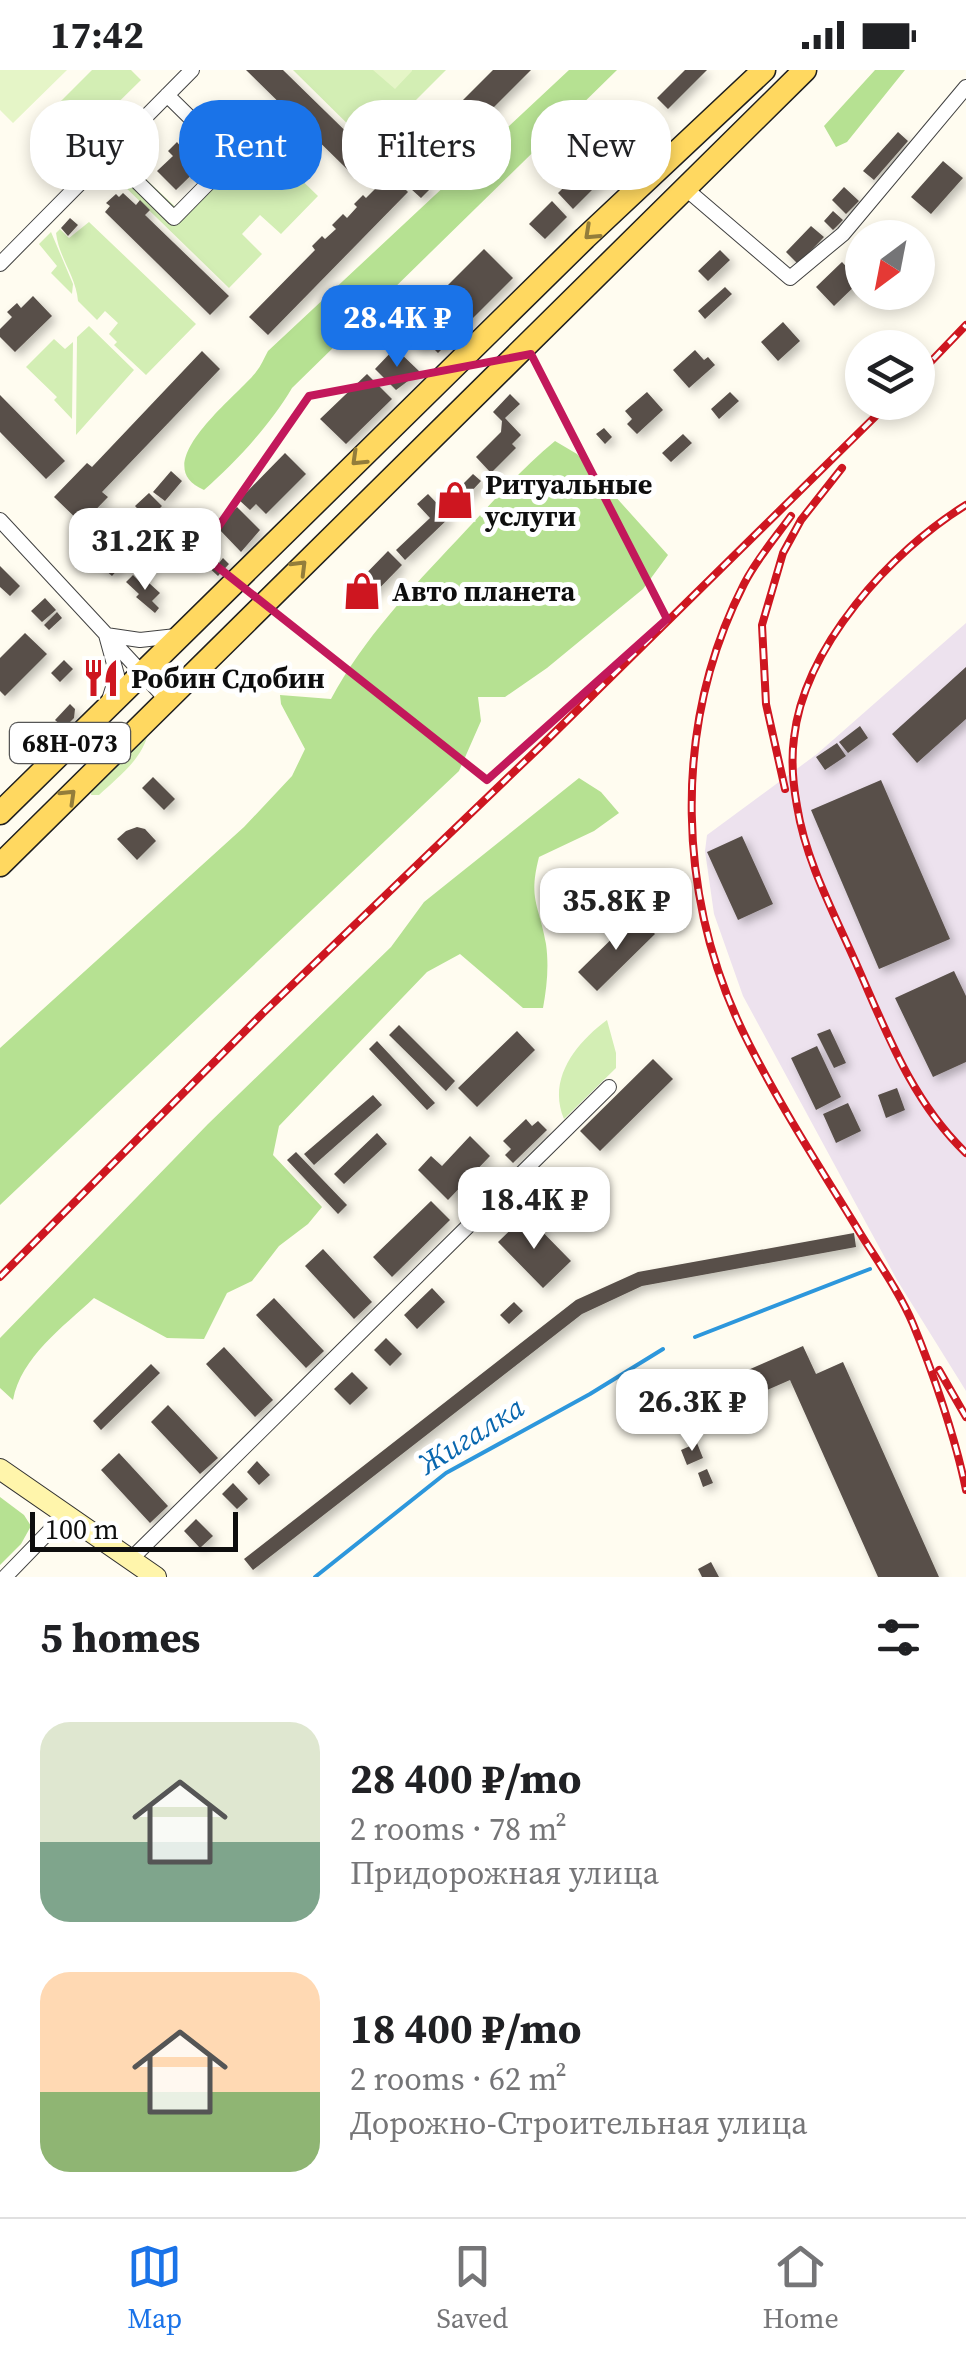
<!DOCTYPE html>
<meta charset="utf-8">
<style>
:root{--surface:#fff;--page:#f6f6f6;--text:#202124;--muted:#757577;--line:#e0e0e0;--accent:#1a73e8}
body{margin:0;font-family:"Source Serif 4",serif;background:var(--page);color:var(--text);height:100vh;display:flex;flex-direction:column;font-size:38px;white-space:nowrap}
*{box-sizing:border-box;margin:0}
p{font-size:32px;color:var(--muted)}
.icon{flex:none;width:55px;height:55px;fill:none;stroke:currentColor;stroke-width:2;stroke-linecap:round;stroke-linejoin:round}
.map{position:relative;height:1507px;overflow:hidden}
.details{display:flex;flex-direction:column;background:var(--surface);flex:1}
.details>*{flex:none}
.hud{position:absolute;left:30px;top:30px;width:908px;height:90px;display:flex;gap:20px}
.needle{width:65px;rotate:212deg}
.buttons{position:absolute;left:845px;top:150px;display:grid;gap:20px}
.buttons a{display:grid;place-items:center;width:90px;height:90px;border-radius:50%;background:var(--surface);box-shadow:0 5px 15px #0003;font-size:50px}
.scale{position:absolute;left:30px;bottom:25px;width:208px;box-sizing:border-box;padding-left:10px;border:5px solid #0e0e0e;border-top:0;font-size:28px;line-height:35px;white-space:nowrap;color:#0e0e0e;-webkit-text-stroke:8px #fff;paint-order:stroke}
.price{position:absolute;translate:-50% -85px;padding:0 22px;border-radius:20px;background:#fff;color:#222;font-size:32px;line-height:65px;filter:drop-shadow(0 2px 5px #0008)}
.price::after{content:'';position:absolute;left:50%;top:60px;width:30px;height:22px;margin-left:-15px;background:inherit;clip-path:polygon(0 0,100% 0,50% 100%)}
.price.on{background:var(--accent);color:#fff}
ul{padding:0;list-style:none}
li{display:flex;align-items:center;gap:30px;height:250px;padding:0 40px}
li span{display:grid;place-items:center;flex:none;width:280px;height:200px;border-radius:30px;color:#555}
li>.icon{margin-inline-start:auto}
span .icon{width:120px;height:120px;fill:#fffc;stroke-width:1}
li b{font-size:42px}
h2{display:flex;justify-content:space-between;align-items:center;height:120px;padding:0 40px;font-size:42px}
.chip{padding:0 35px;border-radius:40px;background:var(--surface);box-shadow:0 5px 15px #0003;font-size:35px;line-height:90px}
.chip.on{background:var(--accent);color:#fff}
.status{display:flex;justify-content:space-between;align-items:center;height:70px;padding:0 50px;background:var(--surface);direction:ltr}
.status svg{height:28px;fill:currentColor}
.tabs{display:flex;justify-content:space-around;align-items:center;height:140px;border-top:2px solid var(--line);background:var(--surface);font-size:28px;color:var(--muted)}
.tabs a{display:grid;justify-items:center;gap:5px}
.tabs .on{color:var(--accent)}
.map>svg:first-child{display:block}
.industrial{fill:#ede2ee}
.green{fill:#d3eeb4}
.forest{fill:#b6e192}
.pitch{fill:#e5f5c7}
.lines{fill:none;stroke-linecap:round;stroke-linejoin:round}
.stream{stroke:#2d97dc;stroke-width:4}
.building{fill:#584f49;filter:url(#shadow)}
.street-casing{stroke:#414141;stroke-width:16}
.secondary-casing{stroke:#303030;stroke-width:22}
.primary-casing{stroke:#1f1f1f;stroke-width:25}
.street{stroke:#fff;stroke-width:14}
.secondary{stroke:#fff5ab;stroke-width:20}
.primary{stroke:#ffd860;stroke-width:22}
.rail-casing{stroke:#ce1620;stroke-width:8}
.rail{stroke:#fff;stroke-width:4;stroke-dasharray:11;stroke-linecap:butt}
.oneway{stroke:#937d3b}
.marked{fill:none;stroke:#c2185b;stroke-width:8;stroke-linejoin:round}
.labels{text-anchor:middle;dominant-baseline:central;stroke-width:10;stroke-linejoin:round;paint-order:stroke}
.shield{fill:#fff;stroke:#565656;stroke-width:2.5}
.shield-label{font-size:25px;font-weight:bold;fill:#0e0e0e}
.poi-label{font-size:28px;font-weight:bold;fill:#0e0e0e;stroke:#fff;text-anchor:start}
.water-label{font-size:30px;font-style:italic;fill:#0967af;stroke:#fff}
</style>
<div class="status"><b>17:42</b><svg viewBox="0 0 49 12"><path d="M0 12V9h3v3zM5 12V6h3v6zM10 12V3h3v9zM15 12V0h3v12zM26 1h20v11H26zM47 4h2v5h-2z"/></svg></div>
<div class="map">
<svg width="966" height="1507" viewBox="0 0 966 1507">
<defs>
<filter id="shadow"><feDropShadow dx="4.5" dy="4.5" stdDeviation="5" flood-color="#0004"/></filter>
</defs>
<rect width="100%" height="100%" fill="#fffcf0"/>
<path class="industrial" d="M966,553v768l-69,-111 -154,-284 -29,-82 -9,-63 2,-16 110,-81z"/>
<path class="green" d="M92,0h39l10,10 -64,63 -29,-29z
M293,0h153l-76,76z
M219,30l99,96 -37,38 -21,-19 -18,19 20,20 -33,34 -110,-107 14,-14 48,45 59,-61 -36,-35z
M89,152l107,102 -50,51 -32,-30 3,-3 -8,-8 9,-11 -13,-12 -8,9 -19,-19c-2,-25 -19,-43 -22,-68l4,-4 9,9z
M51,162l22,52 -1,10 -21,-21 6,-7 -18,-22z
M89,256l45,44 -58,65 1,-98z
M54,269l11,10 8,-7 -1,77 -18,-19 3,-3 -31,-30z
M144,665l3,2c-7,24 -30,41 -48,58h-8l1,-7z
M607,950l9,33v15l-52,51c-17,-40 12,-76 43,-99z"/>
<path class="forest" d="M569,0h48l-325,318c-21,36 -56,74 -88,102 -60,-25 35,-95 52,-118 5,-6 8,-14 12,-21z
M875,0h30l-58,72 -11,5 -12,-21z
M555,371l22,13 91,101 -25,34 -96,79 -42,29h-27l3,24 -22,50 -459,434v-157l244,-221 48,-51 13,-27 -24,-45 -1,-9 51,4c33,-61 79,-109 126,-159 32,-34 62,-69 98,-99z
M579,708l22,14 18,21 -25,18 -55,26c-11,43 0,47 7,87 3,22 1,42 -3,64h-20l-63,-54 -33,18 -148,154 -6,29 49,52 -14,17 -29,22 -27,35 -25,12 -23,46 -37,-1 -73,-40c-31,29 -73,59 -81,102l-13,-12v-50l208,-214 183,-177 33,-45z
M0,1427l24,18 7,11 -10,18 -21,21z"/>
<path class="pitch" d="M0,0h67l-54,53 -13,-13z
M373,0h39v1l-17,18z"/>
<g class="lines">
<path class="stream" d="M695,1267l175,-68
M315,1507l131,-104 144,-79 73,-45"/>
</g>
<path class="building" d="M246,0h37l85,83 -18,19z
M493,0h38l-87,87 -3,-2 -14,15 -20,-19 16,-16 3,2z
M685,0h22l-39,39 -11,-11z
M633,49l15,15 -27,26 -15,-15z
M898,62l10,9 -34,39 -11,-9z
M195,64l19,19 -38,37 -19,-19 16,-15 -5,-5 9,-9 4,5z
M656,75l4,4 -13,13 -4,-4z
M595,87l15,15 -37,37 -15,-16z
M943,91l20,17 -32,36 -20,-17z
M390,104l18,18 -140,143 -19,-18 66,-67 -3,-4 10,-10 3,3 11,-10 -4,-4 11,-11 4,4 10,-11 -3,-3 9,-9 3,3z
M420,110l10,9 -9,9 -10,-9z
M844,117l15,14 -13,13 -14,-14z
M123,123l13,12 4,-5 10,10 -5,5 84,81 -19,19 -105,-103 5,-6 -4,-3 10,-9 3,3z
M552,131l15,16 -22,22 -16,-15z
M833,141l10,9 -10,10 -9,-9z
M70,148l8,7 -10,11 -7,-8z
M885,152l16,16h-30z
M811,156l13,11 -26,27 -12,-12z
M484,179l29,29 -75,75 -10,-10 -7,7 -19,-19z
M720,180l10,10 -22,21 -10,-10z
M842,192l18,19 -26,25 -18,-19z
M725,217l7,7 -27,25 -7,-8z
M33,226l19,20 -37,36 -15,-15v-8l12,-12 -5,-5 10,-9 4,5z
M783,252l17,19 -22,20 -17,-19z
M395,278l25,24 -24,18 -21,-21z
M695,280l9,10 4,-3 7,8 -26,23 -16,-18z
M202,281l18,18 -118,123 6,5 -26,27 -28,-27 33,-34 5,4z
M367,304l25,25 -46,45 -26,-25z
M647,322l16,18 -26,24 -10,-10 5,-5 -7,-8z
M730,322l9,9 -20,18 -8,-10z
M510,324l10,10 -15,14 16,17 -9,9 4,4 -25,25 -15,-16 25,-25 1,-11 -9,-9z
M0,325l65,66 -19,18 -46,-47z
M604,358l8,9 -7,7 -9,-10z
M683,364l9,9 -21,19 -9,-9z
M285,383l21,21 -40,40 -10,-10 -6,6 -11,-10z
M171,401l11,10 -17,20 -12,-9z
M473,404l8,7 -24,26 -9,-8z
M149,423l13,13 -14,14 -13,-14z
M428,424l22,23 -45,43 -9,-10 34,-32 -13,-14z
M237,437l23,23 -19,22 -24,-25z
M122,459l18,16 -28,31 -18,-16z
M388,481l14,14 -37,38 -14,-14z
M213,487l6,6 4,-5 6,6 -11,12 -12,-11z
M0,496l20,20 -10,10 -10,-9z
M133,505l12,12 4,-4 11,10 -8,8 7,7 -4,5 -19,-16 3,-3 -13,-12z
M45,528l11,12 -14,12 -11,-11z
M57,542l5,6 -13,12 -5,-5z
M25,563l22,21 -42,42 -5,-5v-33z
M64,590l9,9 -13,13 -9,-9z
M966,597v52l-49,44 -25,-29z
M70,634l5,5 -1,9 -10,10 -9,-8z
M860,656l8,12 -20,15 -9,-11z
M49,658l6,6 -9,9 -6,-6z
M837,673l9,13 -21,14 -9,-13z
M153,707l22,22 -11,11 -22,-22z
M881,710l69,159 -71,30 -68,-159z
M137,757l8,2 11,12 -19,19 -20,-21 9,-8z
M742,766l31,68 -35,16 -31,-68z
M636,845l19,19 -58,57 -19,-19z
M954,901l12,25v66l-33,15 -38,-79z
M399,955l56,56 -9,10 -57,-56z
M830,959l16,34 -12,5 -17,-34z
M517,961l18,19 -58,57 -19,-19z
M377,971l58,62 -8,7 -58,-61z
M817,976l24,51 -25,13 -25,-52z
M653,989l20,20 -73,72 -20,-20z
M897,1018l8,22 -19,8 -8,-23z
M373,1025l9,10 -68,60 -10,-11z
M848,1033l13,28 -25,12 -13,-29z
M526,1049l6,7 6,-5 9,9 -34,33 -8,-8 6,-6 -8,-8z
M377,1063l10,11 -43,40 -10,-10z
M470,1066l20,20 -42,44 -30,-30 13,-14 11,10z
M296,1082l51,53 -9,9 -51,-54z
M431,1131l19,19 -58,57 -19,-20z
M526,1145l45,46 -28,27 -45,-46z
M854,1163l2,14 -214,39 -60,28 -329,256 -9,-11 332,-259 62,-28z
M323,1179l49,53 -18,17 -49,-53z
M432,1218l13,14 -28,27 -13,-14z
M274,1228l50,53 -18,17 -50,-53z
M514,1232l9,9 -14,13 -9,-9z
M386,1268l16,16 -12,12 -16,-16z
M803,1276l13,28 27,-12 96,215h-61l-88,-197 -48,21 -10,-24z
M224,1277l49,53 -18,17 -49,-53z
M151,1294l9,9 -59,57 -8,-9z
M352,1302l16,16 -18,17 -16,-16z
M168,1335l50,53 -18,16 -49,-52z
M697,1373l6,15 -16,7 -6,-15z
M119,1383l49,53 -18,17 -49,-53z
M257,1391l13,14 -11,10 -12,-13z
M707,1399l6,14 -10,4 -5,-14z
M233,1413l15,16 -11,10 -15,-15z
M196,1449l17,17 -13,12 -16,-17z
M711,1492l8,15h-17l-4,-8z"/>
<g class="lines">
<g class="street-casing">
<path id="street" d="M109,84l65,64 58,-59 -65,-64
M686,119l104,89 53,-44 123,-147
M0,194l192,-194
M0,450l167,180
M109,630l8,-25 -11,-40 34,5 36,-4
M130,1490l479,-473
M5,1507l61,-63"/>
</g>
<g class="secondary-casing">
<path id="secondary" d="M0,1399l156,108"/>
</g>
<g class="primary-casing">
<path id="primary" d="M0,743l585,-575 179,-168
M0,795l805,-795"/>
</g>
<use href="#street" class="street"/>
<use href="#secondary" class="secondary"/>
<use href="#primary" class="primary"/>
<g class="rail-casing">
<path id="rail" d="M918,305l48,-50
M966,435c-75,46 -162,142 -172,233 -3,22 -1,46 3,68 9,57 39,111 62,164 29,66 54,132 107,183
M791,446c-16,22 -35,44 -47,68 -73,143 -68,317 5,460 33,65 73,127 111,189 18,29 40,60 53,91 20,48 43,116 53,166
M785,719l-19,-85 -4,-79 21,-72 18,-33 41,-52
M0,1207l263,-264 282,-271 345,-340
M939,1300l27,47"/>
</g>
<use href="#rail" class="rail"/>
</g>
<defs><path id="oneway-chevron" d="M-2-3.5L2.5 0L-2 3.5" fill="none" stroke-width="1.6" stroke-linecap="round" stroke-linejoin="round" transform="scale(2.5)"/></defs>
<g class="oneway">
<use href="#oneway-chevron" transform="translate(591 163) rotate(137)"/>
<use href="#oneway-chevron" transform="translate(358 389) rotate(136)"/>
<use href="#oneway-chevron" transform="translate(300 497) rotate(-45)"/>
<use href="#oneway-chevron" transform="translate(69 726) rotate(-44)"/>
</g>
<path class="marked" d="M531,284l136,265 -180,161 -287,-227 109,-157z"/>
<defs>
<g id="shop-bare" transform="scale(3)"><path d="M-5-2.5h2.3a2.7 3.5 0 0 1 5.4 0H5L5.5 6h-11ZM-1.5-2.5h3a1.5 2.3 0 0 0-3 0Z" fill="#ce1620" stroke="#fff" stroke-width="2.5" paint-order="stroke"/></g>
<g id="restaurant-bare" transform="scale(3)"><path d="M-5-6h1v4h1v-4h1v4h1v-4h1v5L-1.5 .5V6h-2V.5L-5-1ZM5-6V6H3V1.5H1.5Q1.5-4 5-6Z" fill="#ce1620" stroke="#fff" stroke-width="2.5" paint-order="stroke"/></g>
</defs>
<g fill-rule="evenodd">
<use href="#shop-bare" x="455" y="430"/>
<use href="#shop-bare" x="362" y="521"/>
<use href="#restaurant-bare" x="101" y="608"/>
</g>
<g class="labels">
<rect class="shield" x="10" y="653" width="120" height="40" rx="8"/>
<g class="shield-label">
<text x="70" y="673">68Н-073</text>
</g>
<g class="poi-label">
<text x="485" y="414">Ритуальные<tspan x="485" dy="32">услуги</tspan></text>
<text x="392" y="521">Авто планета</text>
<text x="131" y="608">Робин Сдобин</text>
</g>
<g class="water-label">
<text transform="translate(471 1365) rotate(-32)">Жигалка</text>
</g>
</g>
</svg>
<div class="buttons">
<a><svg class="needle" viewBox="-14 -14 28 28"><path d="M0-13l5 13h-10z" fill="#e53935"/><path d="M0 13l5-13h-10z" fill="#757577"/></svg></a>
<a><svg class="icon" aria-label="layers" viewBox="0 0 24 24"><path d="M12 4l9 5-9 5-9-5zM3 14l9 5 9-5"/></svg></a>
</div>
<div class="scale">100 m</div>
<b class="price on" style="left:397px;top:300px">28.4K ₽</b>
<b class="price" style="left:145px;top:523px">31.2K ₽</b>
<b class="price" style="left:616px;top:883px">35.8K ₽</b>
<b class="price" style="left:534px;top:1182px">18.4K ₽</b>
<b class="price" style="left:692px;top:1384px">26.3K ₽</b>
<div class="hud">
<a class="chip">Buy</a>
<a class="chip on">Rent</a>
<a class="chip">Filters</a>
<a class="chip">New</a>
</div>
</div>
<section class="details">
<h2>5 homes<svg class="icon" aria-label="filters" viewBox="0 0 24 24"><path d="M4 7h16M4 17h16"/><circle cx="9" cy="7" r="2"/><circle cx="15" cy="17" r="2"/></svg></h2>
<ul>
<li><span style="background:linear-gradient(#dfe7d0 60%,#7fa58c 0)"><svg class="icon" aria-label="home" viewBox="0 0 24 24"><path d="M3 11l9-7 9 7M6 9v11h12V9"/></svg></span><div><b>28 400 ₽/mo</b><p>2 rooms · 78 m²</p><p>Придорожная улица</p></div></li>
<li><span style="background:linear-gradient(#ffd9b3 60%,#8fb573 0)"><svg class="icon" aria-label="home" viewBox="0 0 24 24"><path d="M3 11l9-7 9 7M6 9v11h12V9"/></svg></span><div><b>18 400 ₽/mo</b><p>2 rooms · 62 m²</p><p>Дорожно-Строительная улица</p></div></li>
</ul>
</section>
<nav class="tabs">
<a class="on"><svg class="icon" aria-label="map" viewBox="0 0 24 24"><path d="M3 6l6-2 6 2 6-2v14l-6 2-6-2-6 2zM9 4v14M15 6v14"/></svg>Map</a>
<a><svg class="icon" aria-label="saved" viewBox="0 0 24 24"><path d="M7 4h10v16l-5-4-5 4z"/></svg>Saved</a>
<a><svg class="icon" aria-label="home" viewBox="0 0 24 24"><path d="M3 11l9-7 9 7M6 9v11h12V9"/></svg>Home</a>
</nav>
